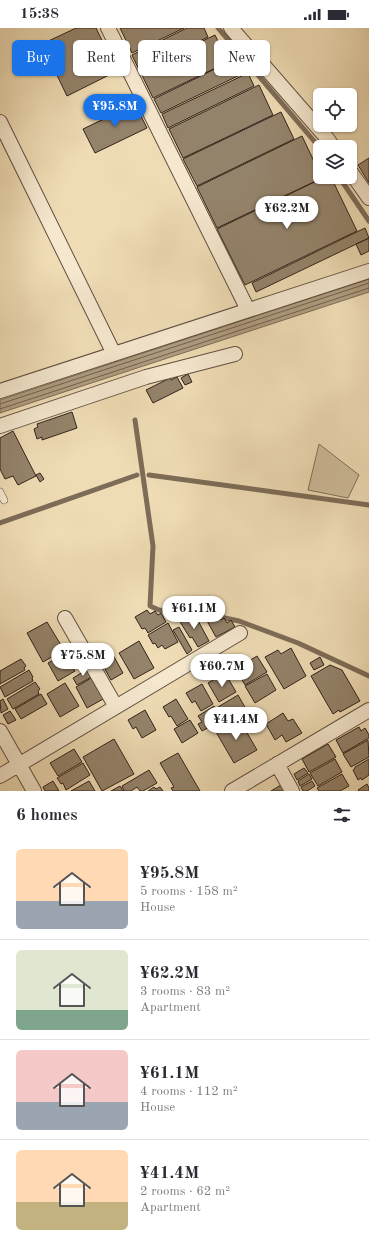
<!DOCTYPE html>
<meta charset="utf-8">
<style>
:root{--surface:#fff;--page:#f7f7f7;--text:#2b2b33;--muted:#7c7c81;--line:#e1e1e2;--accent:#1a73e8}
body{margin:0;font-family:"Old Standard TT",serif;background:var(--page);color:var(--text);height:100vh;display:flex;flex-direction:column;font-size:15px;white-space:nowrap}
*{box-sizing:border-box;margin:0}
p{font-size:13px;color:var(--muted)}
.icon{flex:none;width:22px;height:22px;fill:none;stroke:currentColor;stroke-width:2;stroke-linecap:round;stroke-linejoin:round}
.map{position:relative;height:763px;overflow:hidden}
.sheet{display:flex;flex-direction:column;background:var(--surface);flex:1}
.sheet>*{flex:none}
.hud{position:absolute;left:12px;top:12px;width:345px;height:36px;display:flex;gap:8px}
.controls{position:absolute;left:313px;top:60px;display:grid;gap:8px}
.controls a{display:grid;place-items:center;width:44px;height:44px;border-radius:6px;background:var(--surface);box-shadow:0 1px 3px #0004;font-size:20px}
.price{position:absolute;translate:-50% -34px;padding:0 9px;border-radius:14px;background:#fff;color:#222;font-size:13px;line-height:26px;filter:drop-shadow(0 1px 2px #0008)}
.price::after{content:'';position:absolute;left:50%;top:24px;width:12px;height:9px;margin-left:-6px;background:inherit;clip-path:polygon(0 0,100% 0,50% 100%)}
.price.active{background:var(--accent);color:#fff}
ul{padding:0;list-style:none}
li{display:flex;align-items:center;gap:12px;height:100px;padding:0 16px}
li+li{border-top:1px solid var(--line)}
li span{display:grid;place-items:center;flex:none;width:112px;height:80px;border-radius:6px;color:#555}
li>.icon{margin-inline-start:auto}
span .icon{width:48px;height:48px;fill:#fffc;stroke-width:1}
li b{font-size:17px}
h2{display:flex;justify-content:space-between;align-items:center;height:48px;padding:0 16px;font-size:17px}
.pill{padding:0 14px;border-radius:6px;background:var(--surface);box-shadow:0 1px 3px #0004;font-size:14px;line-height:36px}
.pill.active{background:var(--accent);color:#fff}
.status{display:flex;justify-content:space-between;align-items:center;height:28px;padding:0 20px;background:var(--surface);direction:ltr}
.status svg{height:11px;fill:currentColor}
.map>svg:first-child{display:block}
.green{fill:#cfbc9b;stroke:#806f5b}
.water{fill:#af9d81;stroke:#7d6c58}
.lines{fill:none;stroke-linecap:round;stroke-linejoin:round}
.shore{stroke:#70604e;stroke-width:1}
.stream{stroke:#7d6c58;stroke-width:5}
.building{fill:#94836b;stroke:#32221b}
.lane-casing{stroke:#615042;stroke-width:8}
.street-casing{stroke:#615042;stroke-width:16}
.lane{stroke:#f5e8cf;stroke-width:7}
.street{stroke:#f5e8cf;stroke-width:14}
</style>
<div class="status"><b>15:38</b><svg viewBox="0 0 49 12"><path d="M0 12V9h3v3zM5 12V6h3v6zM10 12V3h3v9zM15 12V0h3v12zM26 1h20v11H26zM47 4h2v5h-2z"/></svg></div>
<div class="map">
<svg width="369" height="763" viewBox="0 0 369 763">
<rect width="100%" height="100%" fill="#efdcb5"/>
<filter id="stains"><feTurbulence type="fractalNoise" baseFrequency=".005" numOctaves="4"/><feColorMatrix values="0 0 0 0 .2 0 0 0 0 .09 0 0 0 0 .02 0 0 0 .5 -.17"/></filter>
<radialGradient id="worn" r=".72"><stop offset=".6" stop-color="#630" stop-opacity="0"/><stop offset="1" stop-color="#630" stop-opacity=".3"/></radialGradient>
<path class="green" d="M319,416l40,31 -11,23 -40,-8z"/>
<path class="water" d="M369,251v13l-369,121v-13z"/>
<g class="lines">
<path class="shore" d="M0,376l369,-121
M0,381l369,-121"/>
<path class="stream" d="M218,0l102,120
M339,149l30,44
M135,392l18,126 -3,60 9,4 61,7 19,4 59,22 71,33
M149,447l220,30
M0,495l137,-48"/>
</g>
<path class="building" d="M76,0h20l21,43 -50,25 -25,-52z
M120,0h64l-52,25z
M187,0h17l4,9 -69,33 -7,-15z
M215,7l13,27 -75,36 -13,-27z
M235,31l7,15 -81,39 -7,-14z
M248,45l6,13 -86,42 -6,-14z
M259,57l14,30 -90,43 -14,-29z
M135,76l12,24 -52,25 -12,-24z
M281,84l13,27 -97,47 -14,-27z
M302,108l18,38v3l2,1 -105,50 -20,-41z
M369,130v25l-11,-18z
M325,149h6l26,54 -112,54 -28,-56z
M365,200l4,10 -113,54 -4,-9z
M369,210v13l-8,4 -5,-11z
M188,346l4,8 -7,3 -4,-7z
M177,349l6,11 -30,15 -7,-13 24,-12 1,2z
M72,384l5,16 -35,12v-3l-5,2 -3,-10 4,-2 -1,-3z
M13,403l23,45 -18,9 -5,-9 -8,3 -5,-10v-31z
M40,445l4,6 -4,3 -4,-7z
M147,582l3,4 5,-3 3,4 3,-2 5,9 -18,11 -3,-5 -3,1 -7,-12z
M190,586l3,5 3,-2 13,24 -11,6 -6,-10 -2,1 -11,-18z
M215,589l1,3 3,-2 2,2 3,-2 3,5 4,-3 4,7 -19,10 -9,-16z
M47,594l17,28 -21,12 -16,-29z
M168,595l10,19 -13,7 -3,-4 -4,3 -3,-5 -2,1 -5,-9z
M179,599l13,23 -5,4 -14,-24z
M139,613l15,27 -20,11 -15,-26z
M291,620l15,28 -22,13 -19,-32 13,-7 3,4z
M65,626l10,17 -17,10 -10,-18z
M113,627l10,18 -12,7 -10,-18z
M257,628l10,16 -22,13 -9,-16z
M320,629l4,8 -10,5 -4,-7z
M21,631l5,7 -2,2 1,2 -25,14v-13z
M330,637l12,5 18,31 -20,11 -1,-2 -6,4 -22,-38z
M88,641l5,7 -16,9 -4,-7z
M29,642l4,7 -1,1 1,3 -28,16 -5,-10z
M225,645l11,19 -17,10 -11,-19z
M267,646l9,16 -21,13 -10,-17z
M93,649l12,21 -18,10 -11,-21z
M35,654l5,7 -2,2 1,3 -26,15 -6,-10z
M65,655l14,23 -19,11 -13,-23z
M202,656l11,20 -12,7 -6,-10 -3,2 -6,-10z
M41,666l6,10 -26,15 -6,-10z
M238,667l8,14 -18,10 -2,-3 -2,1 -6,-10z
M3,671l5,10 -7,4 -1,-12z
M176,671l12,20 -11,7 -6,-10 -2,1 -6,-10z
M214,678l5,8 -3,1 4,6 -18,10 -4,-7 4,-2 -4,-6z
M145,682l11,20 -14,8 -6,-11 -3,2 -5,-9z
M10,683l6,9 -8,4 -5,-9z
M283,685l5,8 5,-2 9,14 -16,9 -4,-7 -7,5 -9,-16z
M239,691l18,31 -23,13 -18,-31z
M190,692l8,13 -16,10 -8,-14z
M359,699l2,4 4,-3 4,7v3l-26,15 -7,-13z
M114,711l20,35 -32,17 -19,-34z
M368,712l1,17 -18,10 -8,-13z
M328,716l8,13 -27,15 -7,-13z
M74,721l8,13 -24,14 -8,-13z
M178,725l22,38h-27l-2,-3 3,-1 -14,-24z
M335,731l7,13 -24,14 -8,-13z
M369,731v16l-7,5 -1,-2 -3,2 -5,-10 2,-2v-1z
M83,735l7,12 -24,15 -3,-7 -2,1 -4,-6z
M304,740l4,5 -11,7 -3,-6z
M149,742l8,13 -14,8h-3l-3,-4 -6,4h-7l-2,-5z
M309,746l3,5 -12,7 -2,-5z
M342,746l7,12 -9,5h-21l-2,-3z
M53,753l6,10h-14l-2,-4z
M89,753l6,10h-24z
M312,753l3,5 -8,5h-4l-2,-4z
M367,756l2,4v3h-10l-1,-1z
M281,757l3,6h-13z
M120,758l3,5h-12z
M154,759l2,2 4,-2 3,4h-15z"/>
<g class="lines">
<g class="lane-casing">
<path id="lane" d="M0,464l4,8"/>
</g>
<g class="street-casing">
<path id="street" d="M108,0l140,282
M231,0l95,109 7,10
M0,94l114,232
M350,143l19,27
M0,363l369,-120
M0,398l146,-49 89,-23
M65,590l51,89
M0,703l34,60
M277,736l15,27
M0,748l240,-143
M232,763l137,-81"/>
</g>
<use href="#lane" class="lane"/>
<use href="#street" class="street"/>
</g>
<rect width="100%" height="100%" filter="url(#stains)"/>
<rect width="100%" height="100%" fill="url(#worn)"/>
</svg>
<div class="controls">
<a><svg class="icon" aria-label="locate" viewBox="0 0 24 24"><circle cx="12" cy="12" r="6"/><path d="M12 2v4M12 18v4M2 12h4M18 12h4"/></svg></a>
<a><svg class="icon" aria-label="layers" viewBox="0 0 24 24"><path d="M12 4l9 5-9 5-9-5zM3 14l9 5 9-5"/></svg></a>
</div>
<b class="price active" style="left:115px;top:100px">¥95.8M</b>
<b class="price" style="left:287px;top:202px">¥62.2M</b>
<b class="price" style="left:194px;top:602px">¥61.1M</b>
<b class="price" style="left:83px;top:649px">¥75.8M</b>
<b class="price" style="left:222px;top:660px">¥60.7M</b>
<b class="price" style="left:236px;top:713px">¥41.4M</b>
<div class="hud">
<a class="pill active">Buy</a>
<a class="pill">Rent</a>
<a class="pill">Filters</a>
<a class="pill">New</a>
</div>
</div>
<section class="sheet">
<h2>6 homes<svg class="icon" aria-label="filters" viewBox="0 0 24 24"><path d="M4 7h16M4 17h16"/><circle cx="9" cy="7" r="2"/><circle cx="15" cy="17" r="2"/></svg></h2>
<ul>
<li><span style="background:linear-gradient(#ffd9b3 65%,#9aa5b1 0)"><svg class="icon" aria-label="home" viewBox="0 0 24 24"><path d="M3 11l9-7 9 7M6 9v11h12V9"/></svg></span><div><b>¥95.8M</b><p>5 rooms · 158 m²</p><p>House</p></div></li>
<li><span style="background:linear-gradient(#dfe7d0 75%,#7fa58c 0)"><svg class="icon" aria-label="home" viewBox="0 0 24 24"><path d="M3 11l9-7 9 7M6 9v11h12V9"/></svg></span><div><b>¥62.2M</b><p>3 rooms · 83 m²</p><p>Apartment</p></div></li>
<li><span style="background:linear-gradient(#f6c9c9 65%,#9aa5b1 0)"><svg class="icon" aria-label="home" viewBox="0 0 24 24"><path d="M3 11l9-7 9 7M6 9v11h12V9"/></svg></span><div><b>¥61.1M</b><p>4 rooms · 112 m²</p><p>House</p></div></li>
<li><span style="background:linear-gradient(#ffd9b3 65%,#c2b280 0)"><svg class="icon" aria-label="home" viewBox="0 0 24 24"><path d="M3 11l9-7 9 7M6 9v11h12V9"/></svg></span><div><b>¥41.4M</b><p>2 rooms · 62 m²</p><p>Apartment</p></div></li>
</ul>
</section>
